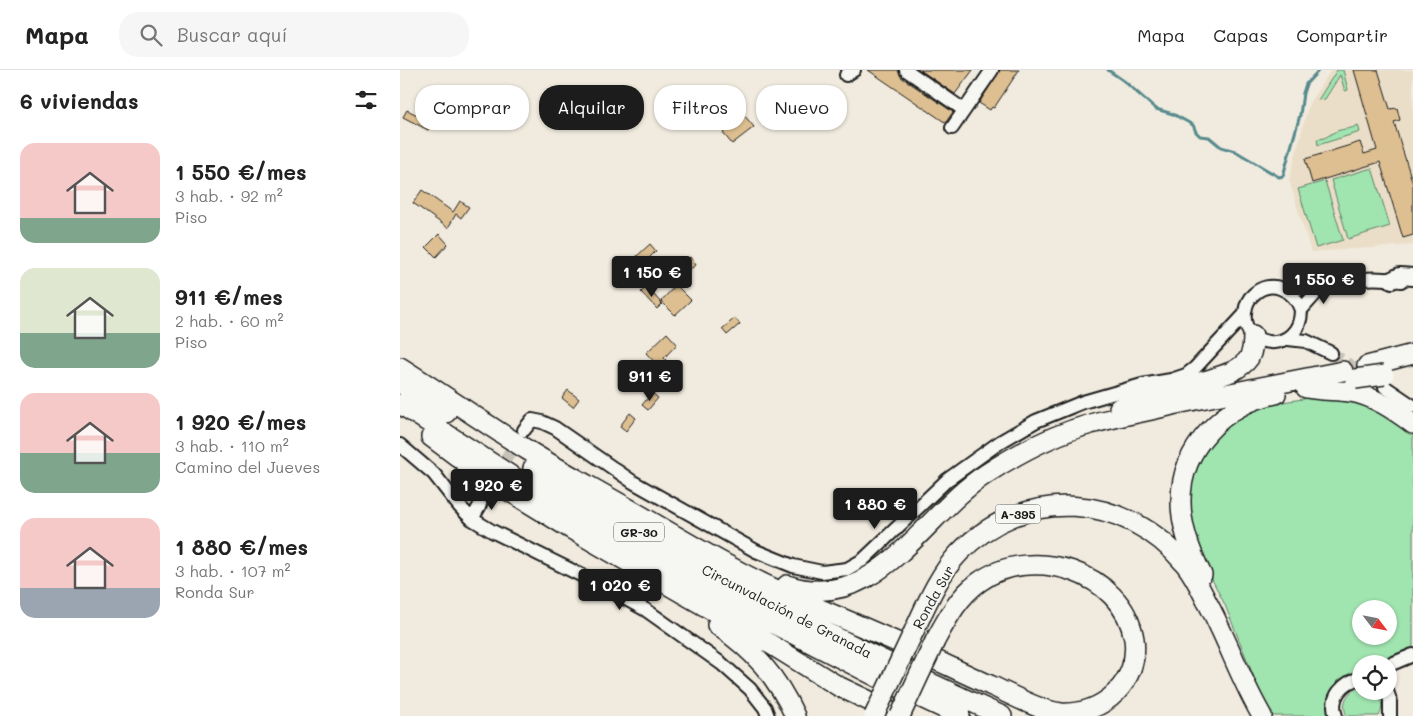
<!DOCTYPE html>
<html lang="es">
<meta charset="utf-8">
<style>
:root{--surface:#fff;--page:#f6f6f6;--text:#222;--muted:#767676;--line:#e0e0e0;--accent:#1c1c1c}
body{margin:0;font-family:Mali,sans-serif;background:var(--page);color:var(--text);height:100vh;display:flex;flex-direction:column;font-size:19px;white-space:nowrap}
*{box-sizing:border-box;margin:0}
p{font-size:16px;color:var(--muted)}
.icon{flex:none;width:28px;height:28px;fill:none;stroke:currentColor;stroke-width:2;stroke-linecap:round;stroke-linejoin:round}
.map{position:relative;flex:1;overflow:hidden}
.sheet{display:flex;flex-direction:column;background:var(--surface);width:400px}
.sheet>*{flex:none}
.guide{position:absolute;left:15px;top:15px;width:475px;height:45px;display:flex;gap:10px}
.needle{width:32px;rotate:122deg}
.buttons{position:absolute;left:952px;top:530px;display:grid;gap:10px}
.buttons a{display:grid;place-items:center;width:45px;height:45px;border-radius:50%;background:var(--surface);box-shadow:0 1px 4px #0004;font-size:25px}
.price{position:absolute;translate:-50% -42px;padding:0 11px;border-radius:5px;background:var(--accent);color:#fff;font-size:16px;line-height:32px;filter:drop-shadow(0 1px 2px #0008)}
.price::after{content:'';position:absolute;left:50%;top:30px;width:15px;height:11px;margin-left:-8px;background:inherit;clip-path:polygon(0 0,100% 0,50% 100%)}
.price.active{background:#222;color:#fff}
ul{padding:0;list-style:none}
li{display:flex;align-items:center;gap:15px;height:125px;padding:0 20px}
li span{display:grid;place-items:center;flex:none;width:140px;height:100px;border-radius:15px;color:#555}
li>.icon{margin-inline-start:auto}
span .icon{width:60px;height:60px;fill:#fffc;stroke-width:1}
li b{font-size:21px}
h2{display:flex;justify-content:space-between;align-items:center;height:60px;padding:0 20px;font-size:21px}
.tag{padding:0 18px;border-radius:20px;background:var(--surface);box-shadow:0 1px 4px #0004;font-size:18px;line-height:45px}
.tag.active{background:var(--accent);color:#fff}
header{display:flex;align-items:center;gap:30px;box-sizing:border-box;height:70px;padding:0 25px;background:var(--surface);border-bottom:1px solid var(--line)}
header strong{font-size:24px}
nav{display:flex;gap:28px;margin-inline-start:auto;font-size:18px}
.search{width:350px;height:45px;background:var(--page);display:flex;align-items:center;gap:12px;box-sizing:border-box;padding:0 18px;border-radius:20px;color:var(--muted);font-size:19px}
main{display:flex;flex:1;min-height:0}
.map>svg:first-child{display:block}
.built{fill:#ebdec8}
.green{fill:#a0e4b0;stroke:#5e8066;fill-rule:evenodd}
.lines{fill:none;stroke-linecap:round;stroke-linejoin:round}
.stream{stroke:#57898c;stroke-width:3}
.building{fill:#ddbf91;stroke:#1c1c1c}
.minor-tunnel{stroke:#c6c2b8;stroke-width:12;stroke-dasharray:12 6;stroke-linecap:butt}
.minor-casing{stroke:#1c1c1c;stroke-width:16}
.major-casing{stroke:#1c1c1c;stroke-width:20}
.highway-casing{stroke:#1c1c1c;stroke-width:22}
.minor{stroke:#f6f6f2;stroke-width:12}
.major{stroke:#f6f6f2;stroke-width:16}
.highway{stroke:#f6f6f2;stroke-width:19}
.highway-bridge-casing{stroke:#1c1c1c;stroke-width:22;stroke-linecap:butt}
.highway-bridge{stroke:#f6f6f2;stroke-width:19}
.labels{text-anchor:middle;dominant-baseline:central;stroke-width:4;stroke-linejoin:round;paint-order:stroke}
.shield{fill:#f6f6f2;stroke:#5d5d5c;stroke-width:1}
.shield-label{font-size:12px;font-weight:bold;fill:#1c1c1c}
.street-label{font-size:14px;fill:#1c1c1c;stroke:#f6f6f2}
</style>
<header>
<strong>Mapa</strong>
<div class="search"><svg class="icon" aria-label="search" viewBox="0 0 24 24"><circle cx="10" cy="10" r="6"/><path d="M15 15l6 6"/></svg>Buscar aquí</div>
<nav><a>Mapa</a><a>Capas</a><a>Compartir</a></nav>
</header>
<main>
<section class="sheet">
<h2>6 viviendas<svg class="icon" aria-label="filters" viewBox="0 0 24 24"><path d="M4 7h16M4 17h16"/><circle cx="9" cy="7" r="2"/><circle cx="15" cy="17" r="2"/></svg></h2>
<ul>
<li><span style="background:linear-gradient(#f6c9c9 75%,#7fa58c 0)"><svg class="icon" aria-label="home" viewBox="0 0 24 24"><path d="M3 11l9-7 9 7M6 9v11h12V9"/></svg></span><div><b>1 550 €/mes</b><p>3 hab. · 92 m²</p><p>Piso</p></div></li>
<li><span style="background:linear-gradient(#dfe7d0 65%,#7fa58c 0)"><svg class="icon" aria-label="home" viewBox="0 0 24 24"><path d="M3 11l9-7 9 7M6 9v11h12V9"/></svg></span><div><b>911 €/mes</b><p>2 hab. · 60 m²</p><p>Piso</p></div></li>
<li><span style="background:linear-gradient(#f6c9c9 60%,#7fa58c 0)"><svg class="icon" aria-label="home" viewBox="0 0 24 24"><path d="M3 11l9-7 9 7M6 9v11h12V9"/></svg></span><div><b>1 920 €/mes</b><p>3 hab. · 110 m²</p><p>Camino del Jueves</p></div></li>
<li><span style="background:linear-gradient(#f6c9c9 70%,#9aa5b1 0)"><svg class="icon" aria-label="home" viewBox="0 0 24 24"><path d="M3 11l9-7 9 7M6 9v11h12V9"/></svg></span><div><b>1 880 €/mes</b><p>3 hab. · 107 m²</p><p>Ronda Sur</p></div></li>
</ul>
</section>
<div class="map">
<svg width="1013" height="646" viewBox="0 0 1013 646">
<rect width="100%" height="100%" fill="#f1ebdf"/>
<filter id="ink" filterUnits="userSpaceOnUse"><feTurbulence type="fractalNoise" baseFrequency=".02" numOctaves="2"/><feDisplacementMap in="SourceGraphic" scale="10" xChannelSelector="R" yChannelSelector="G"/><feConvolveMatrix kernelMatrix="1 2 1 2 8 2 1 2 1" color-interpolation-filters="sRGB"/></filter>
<g filter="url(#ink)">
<path class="built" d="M931,0h82v175l-102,7 -22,-72 20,-77z"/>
<path class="green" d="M937,0h6l5,20 -3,1 -5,-16 -15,24 -7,1z
M958,55l2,7 -42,13 -1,-6c10,0 12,-5 20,-8 8,-3 13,-1 21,-6z
M972,98l18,58 -42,13 -17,-59z
M925,111l18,59 -27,8 -18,-59z
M916,327l53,6 44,27v218l-33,16h-19v7c-16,3 -32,14 -34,32 0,4 1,9 2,13h-57l-6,-9 -41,-102 -30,-59 -8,-46 5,-24 10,-22 19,-23 19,-15 29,-12zM961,539h28v27h-28z
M958,618h3v3h13c8,7 10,16 5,25h-32c-6,-12 -1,-23 11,-28z"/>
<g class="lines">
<path class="stream" d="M708,0l16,11 32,28 17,5 20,11 3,7 4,4 9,1 12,10 14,4 44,26 4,-1 17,-61 3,-22 3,-9 13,-14"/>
</g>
<path class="building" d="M468,0h30l3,7 52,35 -7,10 -3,-1z
M520,0h53l-18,24z
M600,0h19l-25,38 -2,-1 -2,3 -11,-7z
M954,0h24l12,39 7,-1 3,12 -6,2 19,62v51l-10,3 -23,-76 -68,21 -7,-24 55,-17 4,12 13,-4z
M7,40l25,12 -4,8 -25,-13z
M344,45l10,12 -22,17 -9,-11z
M22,120l31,22 7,-11 9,6 -8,11 -5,-4 -8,14 -35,-25z
M39,164l9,10 -12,13 -10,-10z
M250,174l6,7 -13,13 -7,-7z
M290,187l6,8 -12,8 -6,-8z
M276,215l15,15 -16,15 -14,-14z
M247,217l15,17 -5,5 -16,-17z
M335,248l5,6 -13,11 -5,-6z
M267,263l10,11 -13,14 2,2 -7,7 -13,-14z
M168,320l11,9 -6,8 -11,-9z
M252,323l6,5 -10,12 -6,-5z
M230,343l6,5 -10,13 -6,-5z"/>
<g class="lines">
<path class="minor-tunnel" d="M931,283l39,25
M96,404l23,-36"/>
<g class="minor-casing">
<path id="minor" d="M506,0l58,40
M446,5l8,-5
M552,58l40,-58
M887,220c39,-4 75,-17 114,-9
M901,240c-7,-21 -31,-32 -48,-15 -5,4 -7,10 -8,17 -5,38 56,43 56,-2l16,-18 16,-9
M888,269l18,2 25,12
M985,317l28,19
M124,360l8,-10 10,2 13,6 78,54 123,69 37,15 29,6 25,-3 16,-9 84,-80 53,-38 36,-21 47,-19 59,-17 29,-5 15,-5 9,-7 50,-54
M0,375l34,29 26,33 12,12 20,12 103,51 51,28 76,54 28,25 15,19 3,8
M72,449l7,-12 6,-17
M989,595l24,-10
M987,621l3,9v16
M936,646c-7,-19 7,-34 25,-38"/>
</g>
<g class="major-casing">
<path id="major" d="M992,210l8,-4 13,1"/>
</g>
<g class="highway-casing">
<path id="highway" d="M967,296l46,-12
M0,297c43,27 85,57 129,84 34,21 70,40 104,60 38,22 76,45 115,65 49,25 101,44 151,67 31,14 62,29 93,43 22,10 46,24 69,27 43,3 79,-33 73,-74 -11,-68 -103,-95 -155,-57 -21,15 -32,37 -44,59
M0,313l46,30
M906,318c15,3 29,2 44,4 24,4 44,18 63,32
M0,334l110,71 186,109 185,95 79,37
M719,338c35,-18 76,-21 112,-36 6,-3 14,-8 18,-14 4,-7 4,-15 4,-23
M31,367l47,35 93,57 196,113 71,44 63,30
M133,398c53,32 106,64 160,94 100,56 204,106 309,154
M802,505c-11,-22 -21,-48 -21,-73 -1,-54 43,-98 95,-108
M387,515c90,30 135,-70 199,-111 32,-21 68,-40 105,-50 27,-8 54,-12 81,-19 57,-12 114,-23 171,-34
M317,555c36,25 60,51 78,91
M514,561c12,-26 25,-57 45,-78 66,-68 167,-60 226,11 9,11 15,24 21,36 21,38 34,79 56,116"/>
</g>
<use href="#minor" class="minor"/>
<use href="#major" class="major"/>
<use href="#highway" class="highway"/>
<g class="highway-bridge-casing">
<path id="highway-bridge" d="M955,309l29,-4
M474,646l40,-85
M500,646l35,-75"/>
</g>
<use href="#highway-bridge" class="highway-bridge"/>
</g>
</g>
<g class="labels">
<g class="shield">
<rect x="595.5" y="434.5" width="45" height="19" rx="4"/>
<rect x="214" y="452.5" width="50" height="19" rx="4"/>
</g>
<g class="shield-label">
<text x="618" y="444">A-395</text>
<text x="239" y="462">GR-30</text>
</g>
<g class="street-label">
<text transform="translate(533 527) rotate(-61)">Ronda Sur</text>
<text transform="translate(387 541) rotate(27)">Circunvalación de Granada</text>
</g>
</g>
</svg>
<div class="buttons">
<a><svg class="needle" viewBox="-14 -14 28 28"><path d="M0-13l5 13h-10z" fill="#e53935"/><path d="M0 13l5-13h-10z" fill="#767676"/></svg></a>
<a><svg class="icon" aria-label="locate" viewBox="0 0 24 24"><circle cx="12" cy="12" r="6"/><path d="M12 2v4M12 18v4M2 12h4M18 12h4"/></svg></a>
</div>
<b class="price" style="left:252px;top:228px">1 150 €</b>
<b class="price active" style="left:924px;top:235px">1 550 €</b>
<b class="price" style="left:250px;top:332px">911 €</b>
<b class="price" style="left:92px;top:441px">1 920 €</b>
<b class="price" style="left:475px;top:460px">1 880 €</b>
<b class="price" style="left:220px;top:541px">1 020 €</b>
<div class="guide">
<a class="tag">Comprar</a>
<a class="tag active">Alquilar</a>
<a class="tag">Filtros</a>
<a class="tag">Nuevo</a>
</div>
</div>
</main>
